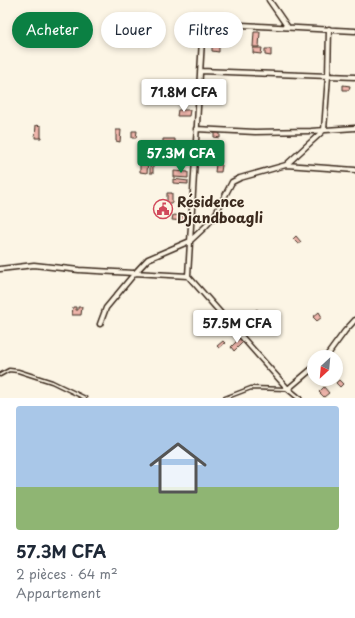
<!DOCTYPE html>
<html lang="fr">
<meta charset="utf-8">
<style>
:root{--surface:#fff;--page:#f6f6f7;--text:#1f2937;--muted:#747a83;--line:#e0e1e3;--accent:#0b8043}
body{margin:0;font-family:"Playpen Sans",sans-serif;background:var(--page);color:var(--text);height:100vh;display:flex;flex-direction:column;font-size:15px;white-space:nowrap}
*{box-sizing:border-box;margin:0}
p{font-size:13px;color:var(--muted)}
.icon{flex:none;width:22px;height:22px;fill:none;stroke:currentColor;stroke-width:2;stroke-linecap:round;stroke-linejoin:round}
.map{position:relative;height:398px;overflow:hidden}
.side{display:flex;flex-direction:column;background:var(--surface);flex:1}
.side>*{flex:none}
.hud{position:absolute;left:12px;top:12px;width:331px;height:36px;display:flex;gap:8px}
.needle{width:26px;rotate:206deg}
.tools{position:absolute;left:307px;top:350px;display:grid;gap:8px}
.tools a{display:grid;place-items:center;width:36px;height:36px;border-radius:50%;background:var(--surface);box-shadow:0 2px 6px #0003;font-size:20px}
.price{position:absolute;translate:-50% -34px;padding:0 9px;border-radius:4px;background:#fff;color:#222;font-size:13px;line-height:26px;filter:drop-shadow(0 1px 2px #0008)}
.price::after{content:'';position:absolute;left:50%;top:24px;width:12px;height:9px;margin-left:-6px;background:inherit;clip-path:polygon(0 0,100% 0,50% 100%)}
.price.on{background:var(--accent);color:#fff}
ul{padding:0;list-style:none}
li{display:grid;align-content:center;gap:8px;height:212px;padding:0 16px}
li+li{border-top:1px solid var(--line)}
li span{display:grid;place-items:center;height:124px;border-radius:4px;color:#555}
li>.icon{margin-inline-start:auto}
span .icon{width:72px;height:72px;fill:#fffc;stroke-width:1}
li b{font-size:17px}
.tag{padding:0 14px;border-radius:18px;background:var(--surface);box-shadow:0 2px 6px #0003;font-size:14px;line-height:36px}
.tag.on{background:var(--accent);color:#fff}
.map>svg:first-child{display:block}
.building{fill:#eeb4aa;stroke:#3b2a1e}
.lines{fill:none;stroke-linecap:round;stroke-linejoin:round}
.lane-casing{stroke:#3b2a1e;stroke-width:5}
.street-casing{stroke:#3b2a1e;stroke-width:7}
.lane{stroke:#fcf5e5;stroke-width:2}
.street{stroke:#fcf5e5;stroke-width:4}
.labels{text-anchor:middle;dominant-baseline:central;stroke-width:3;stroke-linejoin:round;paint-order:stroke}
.poi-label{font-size:14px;font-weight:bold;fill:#3b2a1e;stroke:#fcf5e5;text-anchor:start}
</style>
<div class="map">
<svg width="355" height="398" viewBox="0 0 355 398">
<rect width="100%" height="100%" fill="#fcf5e5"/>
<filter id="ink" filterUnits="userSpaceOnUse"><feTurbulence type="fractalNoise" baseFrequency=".025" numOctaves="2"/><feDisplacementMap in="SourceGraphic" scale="8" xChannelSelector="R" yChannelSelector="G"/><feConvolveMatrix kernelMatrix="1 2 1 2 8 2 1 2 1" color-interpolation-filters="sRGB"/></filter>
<g filter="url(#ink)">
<path class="building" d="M36,20l6,1 -1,5 -6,-1z
M254,32h6l-1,15h-6z
M212,45l7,1v6l-7,-1z
M253,48h9l-1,6 -8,-1z
M265,49h6v7l-6,-1z
M343,85l7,1 -1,4h-6z
M178,110h12l-1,6h-12z
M36,125l5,1v12h-6z
M116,130h5l-1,12 -4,-1z
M132,131h5l-1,7h-4z
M214,133h6v5l-6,-1z
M163,139h12v7h-12z
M165,148h10v3h-10z
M140,159l8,1 -1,13 -7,-1z
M150,163h3v10h-3z
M216,164l6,1 -1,7h-6z
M174,171l14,1v6l-14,-1z
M173,179l15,2v3l-15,-1z
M167,193h5v10h-5z
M173,215l12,1v5l-13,-1z
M296,236l5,6 -3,2 -5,-5z
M73,307h3v3h2v-3h4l-1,8h-9z
M257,309l4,6 -9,8 -5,-5z
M319,312l3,5 -5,4 -4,-4z
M240,338l3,4 -9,9 -3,-4z
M223,341l2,2 -6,5 -2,-2z
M339,380l4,4 -3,3 -4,-4z
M324,387l5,6 -5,4 -5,-5z"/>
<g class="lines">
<g class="lane-casing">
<path id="lane" d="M0,375l9,-5 9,1 34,11 33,16
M225,398l26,-10 36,1"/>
</g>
<g class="street-casing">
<path id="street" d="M269,0l18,26
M200,71l155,6
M196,129l59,3 56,-1 44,-3
M286,165l69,5
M0,269l34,-4 45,5 109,6 100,113 11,9
M188,276l15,-253 152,8
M100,324l6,-16 29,-35 13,-14 42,-18 15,-14 9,-10 18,-35 8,-4 46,-13 38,-35 4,-54 1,-47
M326,357l19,-26 10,-11
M288,389l26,-22"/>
</g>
<use href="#lane" class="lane"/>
<use href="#street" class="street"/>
</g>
</g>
<defs>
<g id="civic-ring" transform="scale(1)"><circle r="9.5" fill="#fcf5e5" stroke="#d1495b" stroke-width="1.5"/><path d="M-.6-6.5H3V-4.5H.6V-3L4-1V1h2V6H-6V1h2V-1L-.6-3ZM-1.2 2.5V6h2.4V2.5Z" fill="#d1495b"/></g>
</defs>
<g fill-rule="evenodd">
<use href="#civic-ring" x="163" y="209"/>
</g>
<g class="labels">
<g class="poi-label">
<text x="177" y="201">Résidence<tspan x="177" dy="16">Djandboagli</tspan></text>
</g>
</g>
</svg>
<div class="tools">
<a><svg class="needle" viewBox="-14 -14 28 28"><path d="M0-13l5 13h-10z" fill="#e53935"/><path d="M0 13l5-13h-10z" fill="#747a83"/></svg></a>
</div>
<b class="price" style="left:184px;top:113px">71.8M CFA</b>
<b class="price on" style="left:181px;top:174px">57.3M CFA</b>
<b class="price" style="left:237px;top:344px">57.5M CFA</b>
<div class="hud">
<a class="tag on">Acheter</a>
<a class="tag">Louer</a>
<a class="tag">Filtres</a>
</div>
</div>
<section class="side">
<ul>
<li><span style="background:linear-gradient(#a9c7e8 65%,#8fb573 0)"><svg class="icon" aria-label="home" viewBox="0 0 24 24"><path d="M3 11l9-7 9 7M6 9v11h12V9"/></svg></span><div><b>57.3M CFA</b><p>2 pièces · 64 m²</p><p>Appartement</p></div></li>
</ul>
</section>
